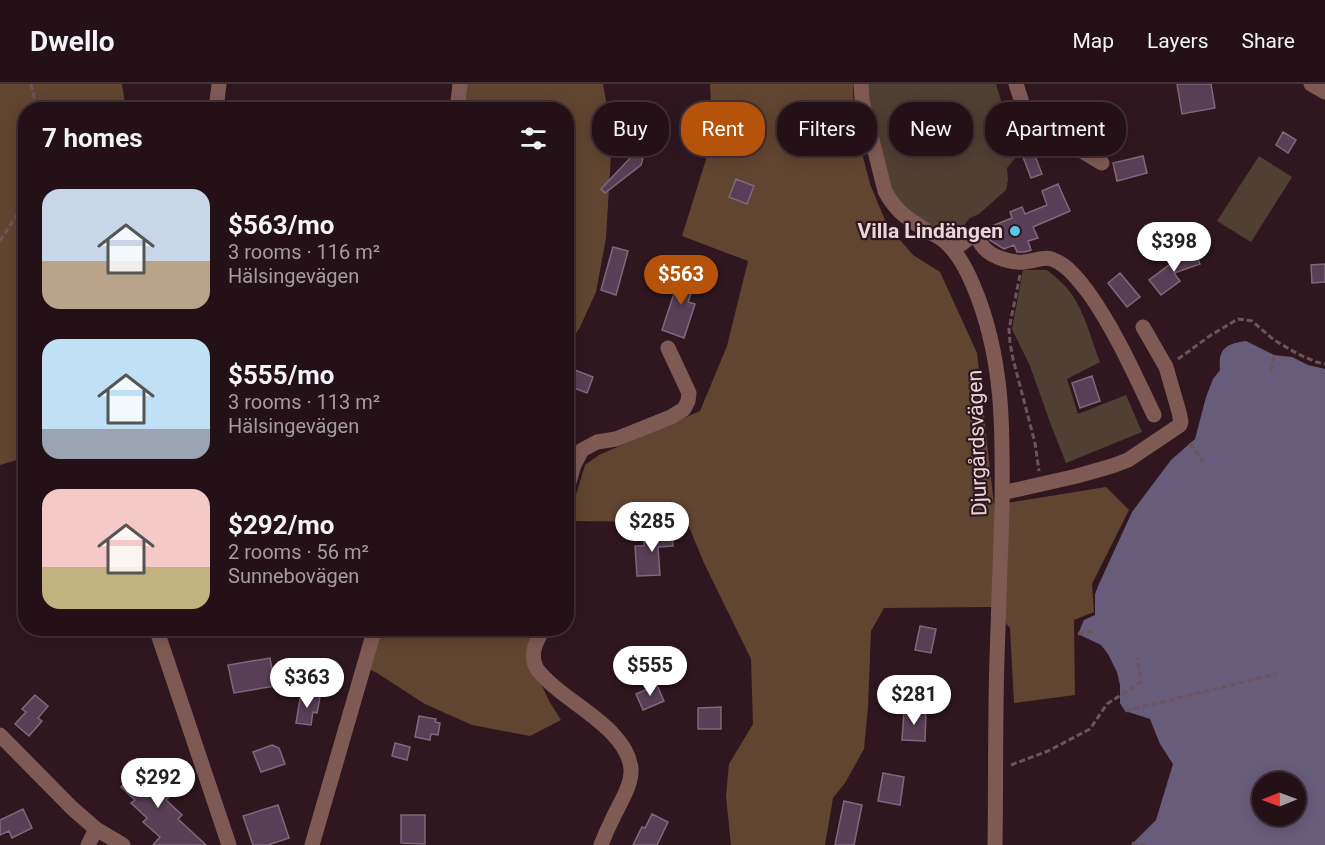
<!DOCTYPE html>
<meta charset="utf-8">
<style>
:root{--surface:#241117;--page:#2c1a20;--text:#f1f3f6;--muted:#a39da1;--line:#413136;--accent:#b45309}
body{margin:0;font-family:Roboto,sans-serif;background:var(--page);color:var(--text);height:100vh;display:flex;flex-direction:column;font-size:22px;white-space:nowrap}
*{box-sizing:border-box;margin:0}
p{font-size:20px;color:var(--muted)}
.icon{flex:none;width:33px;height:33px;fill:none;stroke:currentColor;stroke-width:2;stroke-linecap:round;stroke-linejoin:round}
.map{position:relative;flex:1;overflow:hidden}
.drawer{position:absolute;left:18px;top:18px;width:556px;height:534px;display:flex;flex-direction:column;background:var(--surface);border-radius:24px;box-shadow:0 3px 15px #0003,0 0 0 2px var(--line)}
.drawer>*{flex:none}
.top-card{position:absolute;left:592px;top:18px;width:570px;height:54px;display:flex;gap:12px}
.needle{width:39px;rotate:269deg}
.fabs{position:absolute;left:1252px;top:688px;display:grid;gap:12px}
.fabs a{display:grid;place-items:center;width:54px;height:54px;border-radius:50%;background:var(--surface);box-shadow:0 3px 15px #0003,0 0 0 2px var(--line);font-size:30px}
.price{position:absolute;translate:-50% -51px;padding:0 14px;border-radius:21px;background:#fff;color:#222;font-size:20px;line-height:39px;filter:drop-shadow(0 2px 3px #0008)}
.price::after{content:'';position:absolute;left:50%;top:36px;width:18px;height:14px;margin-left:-9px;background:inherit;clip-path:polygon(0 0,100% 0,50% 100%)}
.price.current{background:var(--accent);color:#fff}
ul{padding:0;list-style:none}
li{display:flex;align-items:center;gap:18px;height:150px;padding:0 24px}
li span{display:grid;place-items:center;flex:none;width:168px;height:120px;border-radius:18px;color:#555}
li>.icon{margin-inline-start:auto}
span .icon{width:72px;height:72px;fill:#fffc;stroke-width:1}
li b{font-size:26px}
h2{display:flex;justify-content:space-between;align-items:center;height:72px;padding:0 24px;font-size:26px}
.chip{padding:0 21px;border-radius:24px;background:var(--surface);box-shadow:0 3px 15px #0003,0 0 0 2px var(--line);font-size:21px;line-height:54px}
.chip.current{background:var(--accent);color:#fff}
header{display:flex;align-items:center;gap:36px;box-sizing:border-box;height:84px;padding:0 30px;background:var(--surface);border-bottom:2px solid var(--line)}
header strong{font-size:28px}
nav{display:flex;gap:33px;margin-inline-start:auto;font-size:21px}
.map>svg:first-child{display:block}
.green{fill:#503f33}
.forest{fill:#614530}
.water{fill:#685c7b;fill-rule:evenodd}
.building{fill:#593f56;stroke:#7f687c;stroke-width:1.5}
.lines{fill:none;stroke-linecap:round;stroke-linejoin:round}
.path{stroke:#6b555b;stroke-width:3;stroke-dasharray:6 3;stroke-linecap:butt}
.minor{stroke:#7f5a55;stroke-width:15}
.poi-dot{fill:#57c9e3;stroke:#30171f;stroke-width:2}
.labels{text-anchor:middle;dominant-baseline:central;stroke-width:4.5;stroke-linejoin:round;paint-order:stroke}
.poi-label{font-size:21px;font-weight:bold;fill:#e8d6da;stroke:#30171f;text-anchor:end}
.street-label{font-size:21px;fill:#e8d6da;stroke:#30171f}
</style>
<header>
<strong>Dwello</strong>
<nav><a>Map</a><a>Layers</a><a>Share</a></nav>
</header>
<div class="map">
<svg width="1325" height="761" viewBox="0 0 1325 761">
<rect width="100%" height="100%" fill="#30171f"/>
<path class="green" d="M865,0h131l6,20 12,27 25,14c-15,5 -23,11 -32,23l1,12 -2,10 -27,24 -9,4 -9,11 -10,7 -28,-15 -22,-15 -8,-13z
M1259,72l33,21 -41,65 -34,-21z
M1023,186h24c11,9 22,18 29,31 11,19 16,41 24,61l-33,17 11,35 48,-19 16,37 -76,31 -15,-38 -21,-59 -18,-37z"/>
<path class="forest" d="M0,0h122l4,25 -100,1 -1,340 -8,10 -17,5z
M464,0h139l9,53 -6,101 -10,54 -16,35 -13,21v-238h-105z
M710,0h143l1,38 16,62 17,41 26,30 27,17 37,81 17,152 112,-18 23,23 -37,74 2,28 -20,8 1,75 -61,8 -4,-75 -18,-21 -108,1 -13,23 -3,76 -4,42 -19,34 -12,15 -8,47h-94l-5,-49 3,-32 24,-40 -2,-65 -47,-96 -17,-41 -119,-1 17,-56 14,-10 101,-44 27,-65 21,-85 -66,-25 31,-99z
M380,545h155l-3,35 17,37 12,19 -31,16 -58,-11 -47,-21 -48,-31 -10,-5z"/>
<path class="water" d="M1246,257l28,14 18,2 16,8 17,4v476h-194l25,-25 17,-56 -13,-20 -10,-25 -25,-8 -5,-8v-18l-3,-13 -9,-18 -7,-9 -23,-11 6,-14 11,-5v-21l4,-10 33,-72 39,-52 24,-21 11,-42 7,-18 7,-9c-2,-22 6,-26 26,-29zM1263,699h33v33h-33z"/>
<path class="building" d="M1177,0h34l4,24 -33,6z
M1283,48l13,8 -8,13 -12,-8z
M1034,69l8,21 -11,4 -8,-21z
M632,72l11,2 -2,7 -36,28 -4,-4z
M1143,72l4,17 -30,8 -4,-18z
M736,95l18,7 -7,18 -18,-7z
M1058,100l12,27 -37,16 5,11 -10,3 3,9 -6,2h-8l-3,-7 -10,4 -13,-8 -2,-2 7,-3 -4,-10 20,-8 -2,-6 12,-5 3,7 22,-9 -5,-14z
M613,163l15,4 -12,44 -15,-5z
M1195,167l5,13 -26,9 6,8 -19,14 -12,-15 31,-23z
M1325,180v18l-13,1 -1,-18z
M682,185l16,6 -10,27 7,2 -11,34 -22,-8z
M1120,189l20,24 -13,10 -19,-24z
M575,286l18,7 -6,16 -18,-7z
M1092,292l8,25 -20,7 -8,-25z
M672,447l1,15 -15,1 2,28 -23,1 -2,-30h9v-13z
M920,542l16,3 -5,24 -16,-3z
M270,574l5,28 -41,7 -6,-28z
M657,601l7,16 -21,9 -7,-16z
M301,609l19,4 -3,16 -4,-1 -2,13 -15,-2z
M35,611l13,11 -10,12 4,3 -13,15 -14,-12 11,-12 -4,-3z
M721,623v22h-23v-21z
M904,627l22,1 -1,29 -23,-1z
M419,632l17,3 -1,3 5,1 -2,12 -7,-1 -1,6 -15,-3z
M395,659l15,4 -3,13 -15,-4z
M272,661l7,3 6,16 -24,8 -8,-20z
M143,679l17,15 -3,4 14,13 -5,5 16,15 -4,4 28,26h-53l7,-8 -17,-15 4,-4 -16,-15 4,-3 -14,-13z
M883,689l21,4 -4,28 -22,-4z
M844,717l18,4 -8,40h-19z
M278,721l11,33 -21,7h-15l-10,-29z
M23,725l9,19 -20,10 -3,-7 -9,4v-15z
M652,730l16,8 -11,23h-24l9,-18 3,1z
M401,731h24v29l-24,-1z"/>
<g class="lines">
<path class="path" d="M31,0l6,26
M0,157l16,-25 10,-9
M1020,191l-11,54 1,14 3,16 22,84 4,28
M1178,275l33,-24 27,-16 14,2 22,19 24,14 18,8 9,2
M1271,287l3,-16
M1190,359l13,19
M1078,550l15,-3
M1125,627l151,-37
M1011,681l37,-14 42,-22 17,-25 34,-22 -4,-25
M1132,759l13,2"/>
<path class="minor" d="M861,0l1,16 23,91c11,21 23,28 42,40 5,3 11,5 16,9 14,11 23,28 30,45 31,72 30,146 29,223 -2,50 -3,100 -5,150 -2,63 -1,125 -2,187
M1016,0l10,31 7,7 69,41
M1311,0l14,8
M216,26l3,-26
M457,26l3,-26
M953,166l22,-16c3,5 6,11 10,15 9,9 27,14 39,13 19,-2 21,-9 39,3 10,7 18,18 25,27 27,38 46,81 66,123
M567,405l7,-24 8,-15 15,-8 19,-3 55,-22 13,-8 4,-8 1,-8 -21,-45
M1002,409l75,-17 35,-10 16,-6 52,-35 1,-3 -2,-10 -13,-45 -23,-40
M156,544l73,217
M544,544c-7,12 -15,25 -8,39 2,5 8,10 12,14 24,24 80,50 83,88 1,17 -12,35 -19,51 -4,8 -8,17 -11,25
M0,651l72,73 24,21 27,16
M88,761l8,-16
M312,761l63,-217"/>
</g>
<circle class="poi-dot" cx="1015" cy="147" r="6"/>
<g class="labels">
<g class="poi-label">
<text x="1003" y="147">Villa Lindängen</text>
</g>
<g class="street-label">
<text transform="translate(977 359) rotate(-92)">Djurgårdsvägen</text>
</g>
</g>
</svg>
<div class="fabs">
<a><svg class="needle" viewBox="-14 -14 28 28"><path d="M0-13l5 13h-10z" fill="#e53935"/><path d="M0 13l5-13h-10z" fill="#a39da1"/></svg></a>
</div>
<b class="price" style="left:1174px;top:189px">$398</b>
<b class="price current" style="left:681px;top:222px">$563</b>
<b class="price" style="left:652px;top:469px">$285</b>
<b class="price" style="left:650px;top:613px">$555</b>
<b class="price" style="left:307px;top:625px">$363</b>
<b class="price" style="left:914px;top:642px">$281</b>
<b class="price" style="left:158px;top:725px">$292</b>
<div class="top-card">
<a class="chip">Buy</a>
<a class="chip current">Rent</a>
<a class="chip">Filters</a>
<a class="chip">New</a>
<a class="chip">Apartment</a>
</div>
<section class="drawer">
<h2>7 homes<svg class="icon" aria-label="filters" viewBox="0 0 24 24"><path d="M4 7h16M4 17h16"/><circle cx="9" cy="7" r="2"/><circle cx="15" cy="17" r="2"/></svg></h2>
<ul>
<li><span style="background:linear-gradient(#c9d6e8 60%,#b9a48a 0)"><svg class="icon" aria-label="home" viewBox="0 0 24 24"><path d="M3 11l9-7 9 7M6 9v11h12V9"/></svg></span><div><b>$563/mo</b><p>3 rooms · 116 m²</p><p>Hälsingevägen</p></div></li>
<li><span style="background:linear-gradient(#bfe0f5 75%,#9aa5b1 0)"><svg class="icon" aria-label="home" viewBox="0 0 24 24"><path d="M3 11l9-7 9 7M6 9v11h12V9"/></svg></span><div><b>$555/mo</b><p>3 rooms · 113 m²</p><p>Hälsingevägen</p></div></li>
<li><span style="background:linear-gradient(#f6c9c9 65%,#c2b280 0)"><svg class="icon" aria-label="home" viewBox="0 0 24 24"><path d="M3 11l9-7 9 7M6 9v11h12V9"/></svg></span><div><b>$292/mo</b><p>2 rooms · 56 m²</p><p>Sunnebovägen</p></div></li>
</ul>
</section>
</div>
